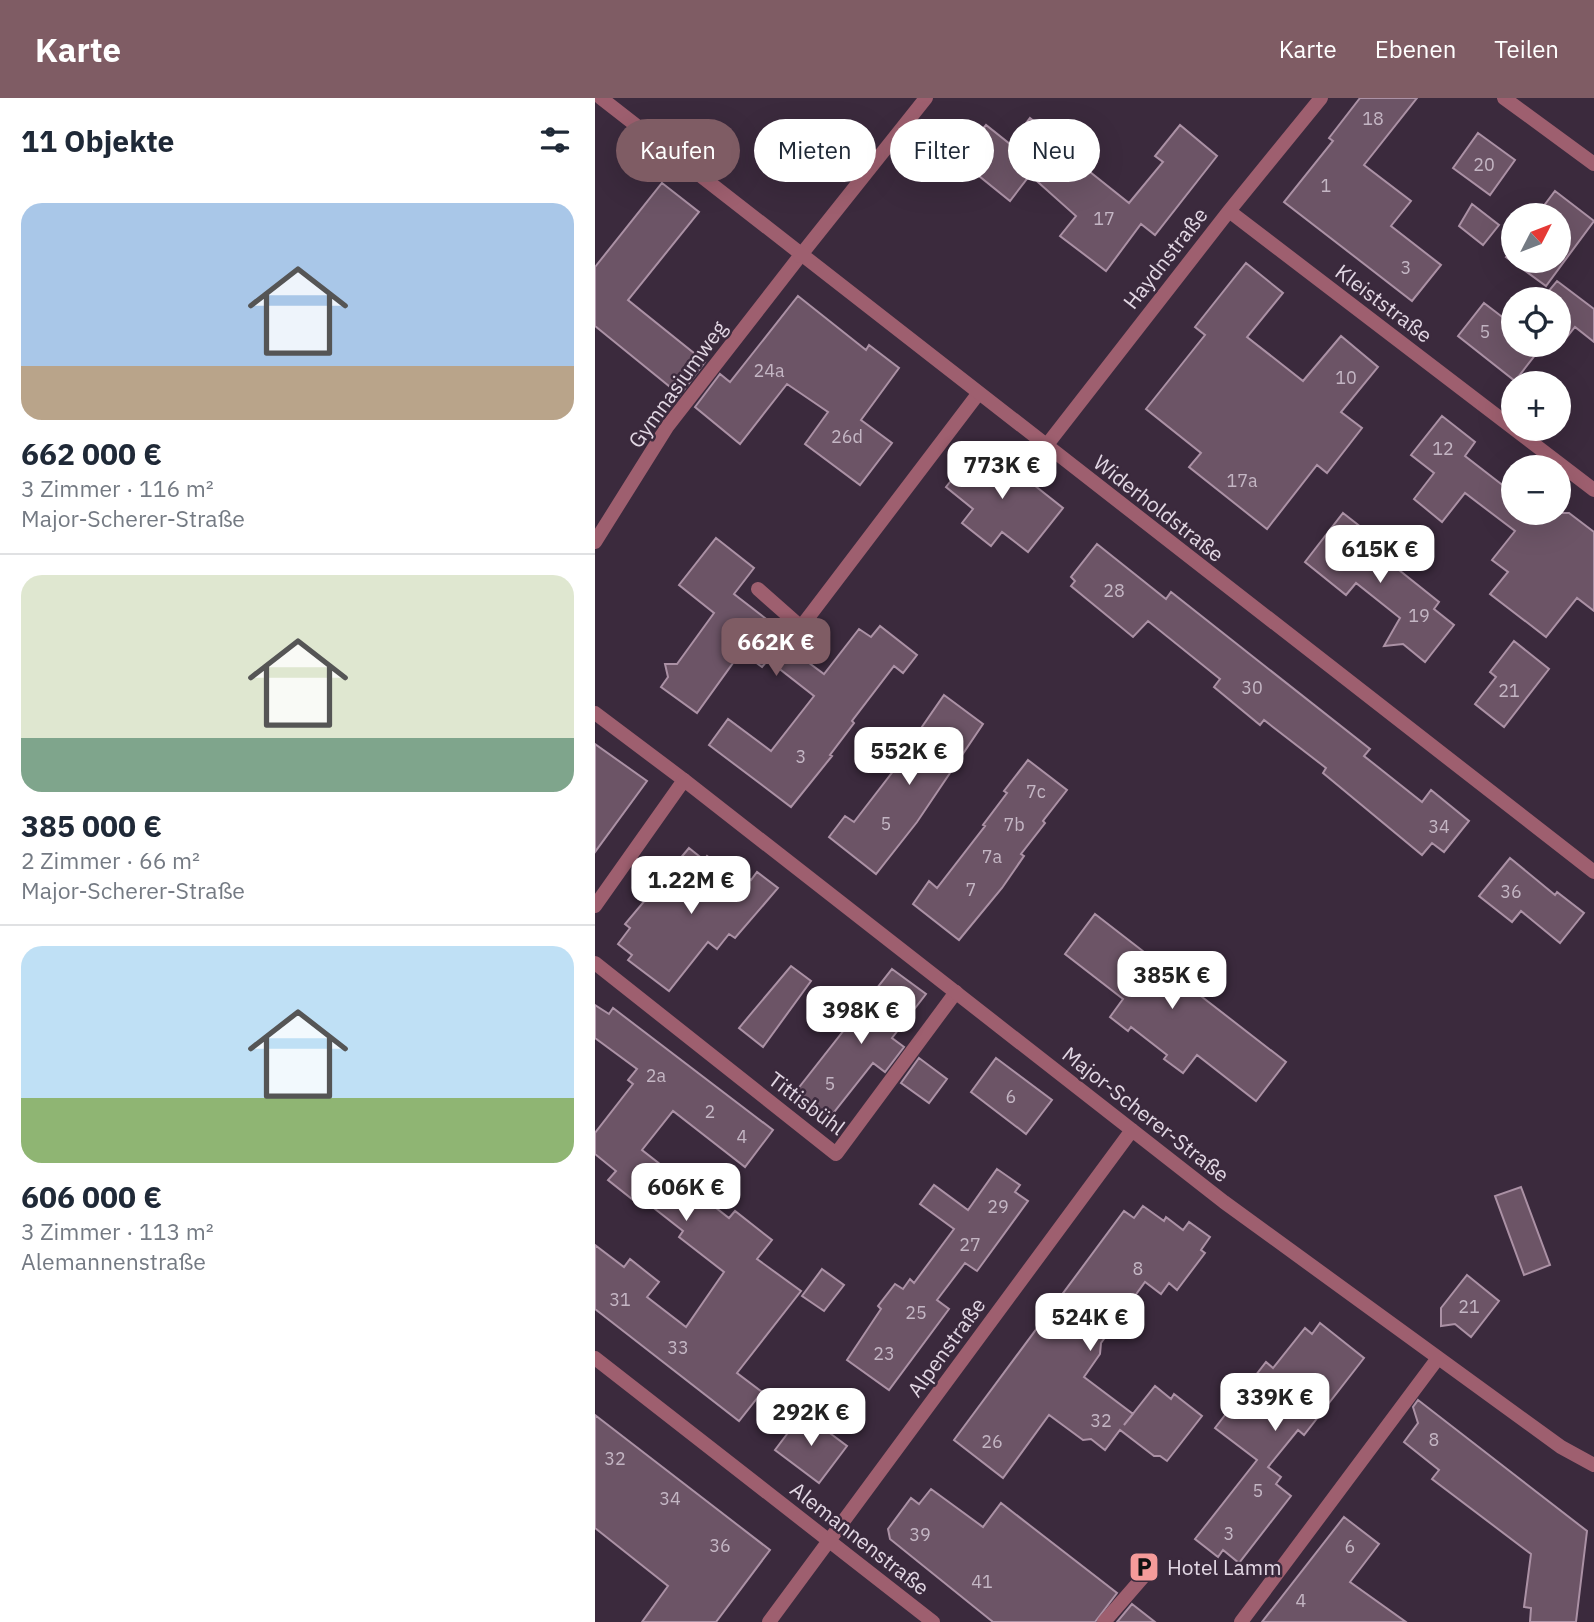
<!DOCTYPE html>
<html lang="de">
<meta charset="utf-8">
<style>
:root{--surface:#fff;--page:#f2f2f3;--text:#1f2937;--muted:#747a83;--line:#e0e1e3;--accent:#7f5c64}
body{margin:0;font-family:"IBM Plex Sans",sans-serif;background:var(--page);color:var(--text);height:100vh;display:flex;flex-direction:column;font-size:26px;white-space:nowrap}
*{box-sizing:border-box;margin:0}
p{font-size:23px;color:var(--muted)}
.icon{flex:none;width:38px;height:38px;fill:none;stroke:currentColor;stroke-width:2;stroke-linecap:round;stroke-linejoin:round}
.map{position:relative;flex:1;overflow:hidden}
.panel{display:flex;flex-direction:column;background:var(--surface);width:595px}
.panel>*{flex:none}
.banner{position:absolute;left:21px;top:21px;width:665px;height:63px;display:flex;gap:14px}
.needle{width:46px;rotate:48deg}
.controls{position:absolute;left:906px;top:105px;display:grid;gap:14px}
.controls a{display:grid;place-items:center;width:70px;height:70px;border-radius:50%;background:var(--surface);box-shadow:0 7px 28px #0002;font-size:35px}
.price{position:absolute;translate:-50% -60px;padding:0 16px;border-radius:14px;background:#fff;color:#222;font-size:23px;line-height:46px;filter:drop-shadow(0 2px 4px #0008)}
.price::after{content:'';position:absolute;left:50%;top:42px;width:21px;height:16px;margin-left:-10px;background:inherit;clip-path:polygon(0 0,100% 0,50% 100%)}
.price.active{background:var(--accent);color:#fff}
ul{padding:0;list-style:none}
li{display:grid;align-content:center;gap:14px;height:371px;padding:0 21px}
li+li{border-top:2px solid var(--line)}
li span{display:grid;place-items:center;height:217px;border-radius:21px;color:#555}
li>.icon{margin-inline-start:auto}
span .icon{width:126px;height:126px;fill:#fffc;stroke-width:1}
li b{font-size:30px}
h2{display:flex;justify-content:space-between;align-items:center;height:84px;padding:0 21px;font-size:30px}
.pill{padding:0 24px;border-radius:32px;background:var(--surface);box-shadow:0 7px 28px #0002;font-size:24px;line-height:63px}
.pill.active{background:var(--accent);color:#fff}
header{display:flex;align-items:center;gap:42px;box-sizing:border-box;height:98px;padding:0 35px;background:var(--accent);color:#fff}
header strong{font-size:33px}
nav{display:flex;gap:38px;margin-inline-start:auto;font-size:24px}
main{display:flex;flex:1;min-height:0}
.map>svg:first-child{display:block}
.building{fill:#6c5466;stroke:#ab91a5;stroke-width:2}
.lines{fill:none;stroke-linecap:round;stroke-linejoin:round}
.lane{stroke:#9e5f6f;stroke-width:14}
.street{stroke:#9e5f6f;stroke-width:14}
.labels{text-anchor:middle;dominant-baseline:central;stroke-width:5;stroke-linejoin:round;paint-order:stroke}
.number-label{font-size:18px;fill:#c4b6c4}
.street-label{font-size:21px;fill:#e2d7e4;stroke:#3b2a3d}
.poi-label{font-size:21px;fill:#e2d7e4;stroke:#3b2a3d;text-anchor:start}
</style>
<header>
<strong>Karte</strong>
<nav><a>Karte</a><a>Ebenen</a><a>Teilen</a></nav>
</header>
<main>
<section class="panel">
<h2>11 Objekte<svg class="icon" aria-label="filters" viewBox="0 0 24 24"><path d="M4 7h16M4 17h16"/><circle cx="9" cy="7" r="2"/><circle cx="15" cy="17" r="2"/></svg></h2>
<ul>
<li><span style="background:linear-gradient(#a9c7e8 75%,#b9a48a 0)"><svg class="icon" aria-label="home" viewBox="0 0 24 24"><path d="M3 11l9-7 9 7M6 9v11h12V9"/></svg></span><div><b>662 000 €</b><p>3 Zimmer · 116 m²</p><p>Major-Scherer-Straße</p></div></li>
<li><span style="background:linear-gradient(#dfe7d0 75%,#7fa58c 0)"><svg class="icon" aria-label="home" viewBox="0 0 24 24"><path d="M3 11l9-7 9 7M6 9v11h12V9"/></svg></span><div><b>385 000 €</b><p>2 Zimmer · 66 m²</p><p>Major-Scherer-Straße</p></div></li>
<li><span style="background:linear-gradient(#bfe0f5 70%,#8fb573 0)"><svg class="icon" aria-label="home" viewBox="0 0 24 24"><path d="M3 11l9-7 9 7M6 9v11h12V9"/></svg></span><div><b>606 000 €</b><p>3 Zimmer · 113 m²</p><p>Alemannenstraße</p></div></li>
</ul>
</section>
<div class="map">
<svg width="999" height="1524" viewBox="0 0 999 1524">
<rect width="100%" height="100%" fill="#3b2a3d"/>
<path class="building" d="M765,0h57l-53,67 47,36 -20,25 50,39 -29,36 -128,-99 49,-61 -4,-3z
M435,20l28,23 -3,3 74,59 34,-41 -8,-6 25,-31 37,31 -62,79 -14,-11 -35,47 -46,-35 16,-20 -46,-41 -20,26 -52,-42 28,-34 24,19z
M883,35l37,27 -25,35 -37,-27z
M67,85l37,29 -71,88 77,62 -25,33 -85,-69v-59z
M960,93l39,30 -48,65 -40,-29 8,-10v14h45v-46h-22z
M877,106l27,21 -16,20 -24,-19z
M651,165l37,30 -36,44 56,44 38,-45 37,31 -37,45 21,16 -35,45 -10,-8 -50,64 -78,-62 12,-14 -55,-44 59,-74 -10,-8z
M962,183l37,28v33l-19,-15 -16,20 -3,-2h3v-46h-17z
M203,198l68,54 3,-5 30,23 -38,52 31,23 -32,42 -55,-41 23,-32 -41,-28 -47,60 -45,-37 25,-33 10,8z
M889,205l30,23v19h29l-28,36 -57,-45z
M847,318l33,26 -10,14 49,38v19h55l25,19v79l-17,-13 -31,39 -56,-43 18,-22 -16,-12 23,-29 -50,-38 -23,29 -28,-23 20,-26 -23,-18z
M386,345l82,65 -35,44 -26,-20 -11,14 -29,-23 11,-14 -27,-22z
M748,415l42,33 -6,8 60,48 -5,7 20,16 -29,37 -22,-18 -19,2 16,-28 -44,-35 -10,12 -41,-33z
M121,440l38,30 -20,26 53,41 -6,7 43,32 35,-45 12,8 9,-11 37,29 -14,18 -9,-7 -42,55 2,2 -24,32 2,1 -41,51 -82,-62 19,-26 43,32 43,-55 -46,-36 -6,7 -21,-15 -44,61 -36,-26 7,-10 -3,-13h12l37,-51 -35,-28z
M502,446l69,55 5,-7 199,157 -6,7 58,46 9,-12 38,31 -25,31 -12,-9 -10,12 -99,-82 3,-5 -62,-48 -4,5 -46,-38 6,-8 -72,-58 -15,16 -62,-51 4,-5 -4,-4z
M919,543l35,28 -45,58 -29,-23 21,-27 -6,-5z
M349,597l39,29 -66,98 -41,52 -47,-37 16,-21 9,6 47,-61 -2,-1z
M0,646l52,37 -52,71z
M433,662l39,30 -24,31 2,2 -24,31 3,2 -22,32 -43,52 -46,-36 16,-23 8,7 48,-62 -2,-1 24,-32 -3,-2z
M94,750l15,12 3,-4 23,17 4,-6 17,13 6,-8 21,16 -43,50 -6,-4 -12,15 -9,-7 -39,49 -41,-31 4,-5 -14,-11 12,-16 -5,-4z
M915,760l45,37 2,-3 27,21 -24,30 -39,-32 -9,11 -33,-26z
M500,816l191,148 -30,39 -59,-46 -14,18 -19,-14 3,-4 -36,-28 -3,4 -18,-14 13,-18 -58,-45z
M196,868l20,15 -48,66 -24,-19z
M297,871l34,25 -34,44 12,9 -19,25 -12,-9 -46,58 -34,-26z
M0,907l14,9 4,-6 160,122 -28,37 -72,-56 -31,39 87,68 6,-7 37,29 -15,19 44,32 -64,82 25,19 -23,29 -144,-112v-64l29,22 6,-8 29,23 -12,15 39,30 38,-55 -45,-35 4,-6 -42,-33 -4,5 -29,-23 8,-9 -21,-17v-21l38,-49 -5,-4 9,-11 -42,-31z
M324,960l28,21 -18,24 -28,-20z
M401,960l56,42 -26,34 -55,-42z
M402,1071l23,16 -5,7 13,9 -51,70 -12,-8 -28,37 12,9 -60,81 -42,-30 34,-51 -3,-3 17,-22 8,5 7,-10 4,4 40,-54 -34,-25 14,-19 34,25z
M926,1089l29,78 -26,10 -29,-79z
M548,1108l21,15 2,-4 17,13 6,-8 21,15 -9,13 4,3 -28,37 -8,-7 -8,11 -16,-12 -44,61 -1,11 -16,23 49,37 -9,11 31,-39 16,13 3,-5 28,22 -35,45 -7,-5h-6l-34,-26 -15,20 -14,-11 -8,1 -34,-25 -46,63 -49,-38 170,-229 10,7z
M227,1171l22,16 -20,26 -22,-15z
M872,1177l32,26 -28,36 -16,-13 -14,2v-18z
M725,1225l44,35 -60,77 -6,-5 -30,37 13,10 -5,7 15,12 -52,67 -16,-13 -5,7 -23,-18 62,-79 -42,-32 51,-66 7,6 32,-40 7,6z
M823,1302l169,131 -11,91h-46l1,-14 -7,-1 7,-53 -99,-75 7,-9 -35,-28 14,-19 -5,-16z
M208,1315l44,33 -28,37 -44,-33z
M0,1317l175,135 -54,72h-74l26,-36 -73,-58z
M336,1391l52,38 18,-24 116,90 -22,29h-102l-103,-83 -2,-10 23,-31 8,6z
M749,1419l35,27 -29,38 56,40h-144z
M537,1506l23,18h-38z"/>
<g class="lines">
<path class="lane" d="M0,444l72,-115 133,-171
M163,491l43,38 177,-233
M0,615l89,67
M0,865l241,191 120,-162
M509,1524l47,-54"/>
<path class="street" d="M6,0l993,774
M909,0l90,66
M634,113l365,279
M205,158l126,-158
M451,348l183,-235 92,-113
M0,808l89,-126 540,422 337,245 33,18
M0,1260l338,264
M174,1524l363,-492
M646,1524l197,-264"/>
</g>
<defs>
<g id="parking-square" transform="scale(1.575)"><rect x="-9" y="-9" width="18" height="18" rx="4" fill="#f59b9a" stroke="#3b2a3d"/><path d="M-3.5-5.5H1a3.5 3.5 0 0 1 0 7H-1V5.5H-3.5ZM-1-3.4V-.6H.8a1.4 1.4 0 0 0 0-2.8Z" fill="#111"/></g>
</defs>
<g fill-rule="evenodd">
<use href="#parking-square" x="549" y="1469"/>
</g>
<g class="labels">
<g class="number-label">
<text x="778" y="20">18</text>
<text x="889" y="66">20</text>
<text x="731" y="87">1</text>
<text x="509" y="120">17</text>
<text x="811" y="169">3</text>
<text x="890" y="233">5</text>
<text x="174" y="272">24a</text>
<text x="751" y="279">10</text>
<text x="252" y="338">26d</text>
<text x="848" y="350">12</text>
<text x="647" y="382">17a</text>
<text x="519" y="492">28</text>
<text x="824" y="517">19</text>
<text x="657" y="589">30</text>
<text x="914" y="592">21</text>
<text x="206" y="658">3</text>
<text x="441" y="693">7c</text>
<text x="291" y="725">5</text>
<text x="419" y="726">7b</text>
<text x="844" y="728">34</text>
<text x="397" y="758">7a</text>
<text x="376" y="791">7</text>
<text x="916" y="793">36</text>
<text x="61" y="977">2a</text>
<text x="235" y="985">5</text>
<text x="416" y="998">6</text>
<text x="115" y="1013">2</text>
<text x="147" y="1038">4</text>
<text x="403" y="1108">29</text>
<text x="375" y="1146">27</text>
<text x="543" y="1170">8</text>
<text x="25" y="1201">31</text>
<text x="874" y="1208">21</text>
<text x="321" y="1214">25</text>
<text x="83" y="1249">33</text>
<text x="289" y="1255">23</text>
<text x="506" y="1322">32</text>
<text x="839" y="1341">8</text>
<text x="397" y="1343">26</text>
<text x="20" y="1360">32</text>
<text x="663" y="1392">5</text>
<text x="75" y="1400">34</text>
<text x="634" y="1435">3</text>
<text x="325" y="1436">39</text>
<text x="125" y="1447">36</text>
<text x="755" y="1448">6</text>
<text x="387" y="1483">41</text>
<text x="706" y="1502">4</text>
</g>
<g class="street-label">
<text transform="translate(570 160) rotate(-52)">Haydnstraße</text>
<text transform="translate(789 205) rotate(37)">Kleiststraße</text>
<text transform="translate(82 286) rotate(-54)">Gymnasiumweg</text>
<text transform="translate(564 410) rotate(38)">Widerholdstraße</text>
<text transform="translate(212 1005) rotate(37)">Tittisbühl</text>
<text transform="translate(551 1016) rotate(38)">Major-Scherer-Straße</text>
<text transform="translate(351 1249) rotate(-54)">Alpenstraße</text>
<text transform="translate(265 1440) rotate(38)">Alemannenstraße</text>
</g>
<g class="poi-label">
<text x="572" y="1469">Hotel Lamm</text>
</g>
</g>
</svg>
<div class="controls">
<a><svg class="needle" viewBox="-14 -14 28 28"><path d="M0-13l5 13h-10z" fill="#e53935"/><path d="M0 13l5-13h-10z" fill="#747a83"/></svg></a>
<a><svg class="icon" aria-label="locate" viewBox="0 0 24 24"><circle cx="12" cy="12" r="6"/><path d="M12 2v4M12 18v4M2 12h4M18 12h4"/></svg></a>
<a>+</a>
<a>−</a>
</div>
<b class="price" style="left:407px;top:403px">773K €</b>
<b class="price" style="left:785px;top:487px">615K €</b>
<b class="price active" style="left:181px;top:580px">662K €</b>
<b class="price" style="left:314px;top:689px">552K €</b>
<b class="price" style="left:96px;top:818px">1.22M €</b>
<b class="price" style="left:577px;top:913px">385K €</b>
<b class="price" style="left:266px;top:948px">398K €</b>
<b class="price" style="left:91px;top:1125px">606K €</b>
<b class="price" style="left:495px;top:1255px">524K €</b>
<b class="price" style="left:680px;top:1335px">339K €</b>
<b class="price" style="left:216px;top:1350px">292K €</b>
<div class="banner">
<a class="pill active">Kaufen</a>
<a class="pill">Mieten</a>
<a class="pill">Filter</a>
<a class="pill">Neu</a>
</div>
</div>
</main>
